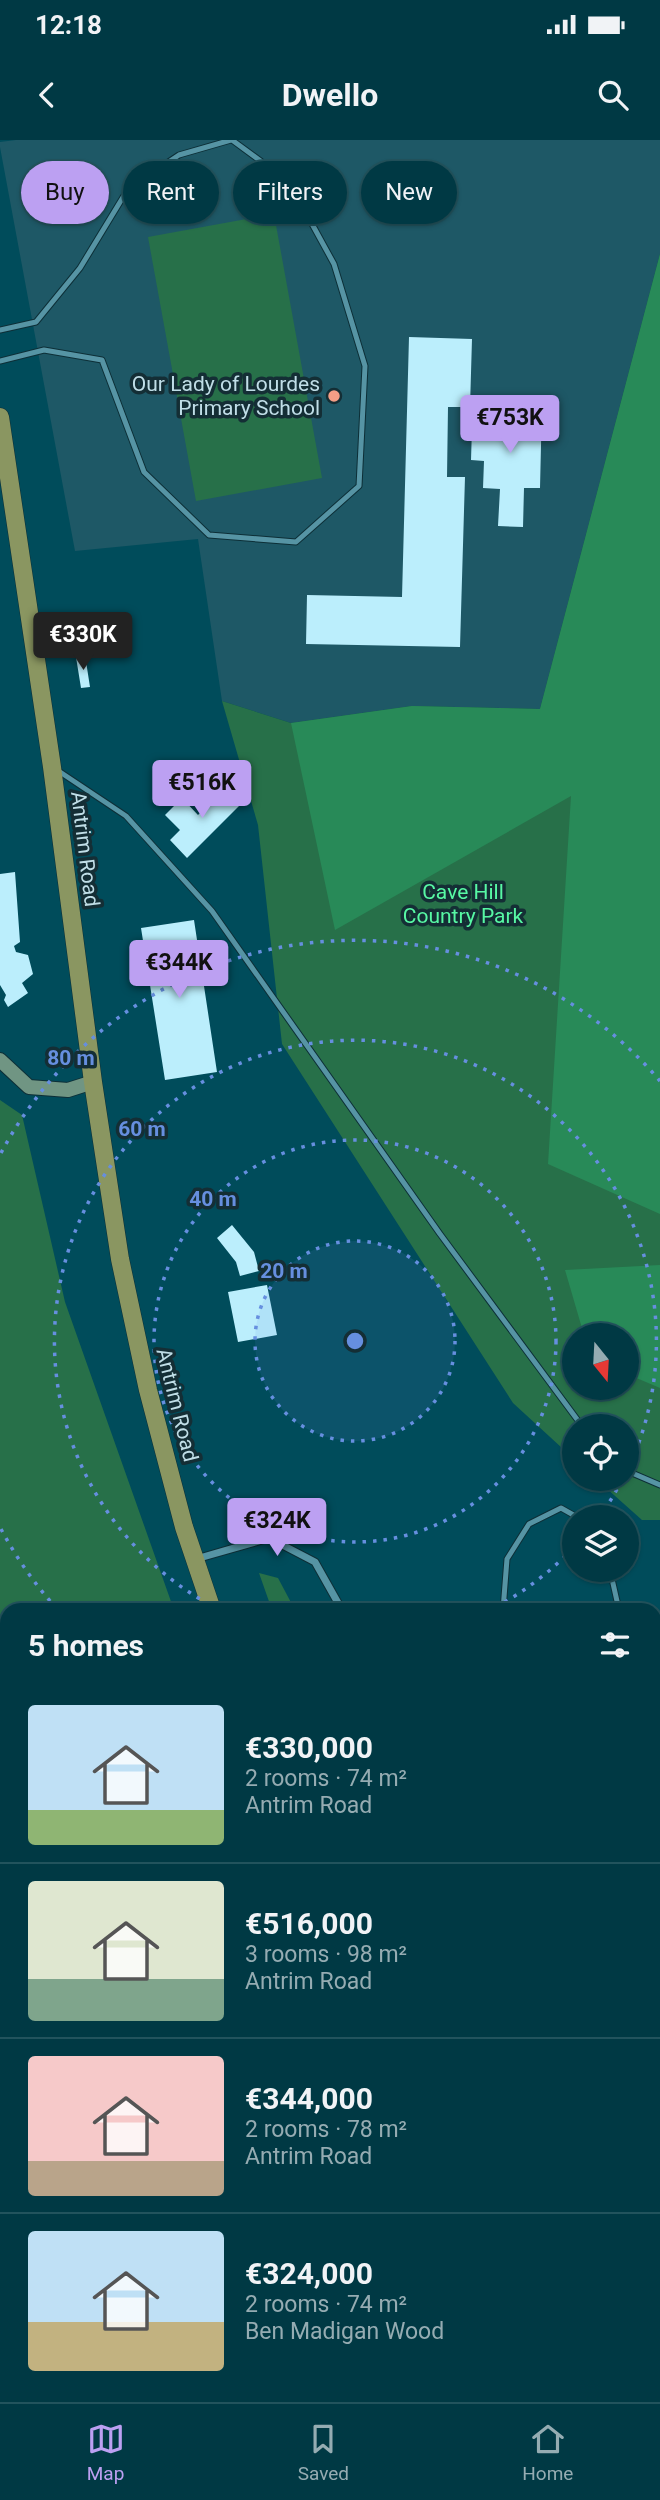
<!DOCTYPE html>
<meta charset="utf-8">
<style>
:root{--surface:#003944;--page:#0e444f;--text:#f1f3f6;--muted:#95acb2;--line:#22535d;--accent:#bca0f2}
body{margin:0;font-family:Roboto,sans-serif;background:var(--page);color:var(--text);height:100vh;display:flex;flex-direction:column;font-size:26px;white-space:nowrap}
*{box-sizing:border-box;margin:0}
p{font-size:23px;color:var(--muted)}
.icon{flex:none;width:38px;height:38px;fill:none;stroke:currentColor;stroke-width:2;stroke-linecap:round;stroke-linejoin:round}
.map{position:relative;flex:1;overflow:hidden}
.panel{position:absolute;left:0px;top:1463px;width:662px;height:800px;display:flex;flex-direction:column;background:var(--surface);border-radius:21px 21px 0 0;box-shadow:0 2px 5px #0004,0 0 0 2px var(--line)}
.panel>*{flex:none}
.hud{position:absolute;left:21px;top:21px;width:620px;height:63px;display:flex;gap:14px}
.needle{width:46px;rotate:162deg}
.tools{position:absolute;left:562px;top:1183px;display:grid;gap:14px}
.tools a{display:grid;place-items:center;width:77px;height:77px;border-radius:50%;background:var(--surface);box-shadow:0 2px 5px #0004,0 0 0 2px var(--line);font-size:35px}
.price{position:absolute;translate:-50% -60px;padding:0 16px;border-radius:7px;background:var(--accent);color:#111;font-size:23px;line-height:46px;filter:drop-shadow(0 2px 4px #0008)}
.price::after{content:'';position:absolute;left:50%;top:42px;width:21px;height:16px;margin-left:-10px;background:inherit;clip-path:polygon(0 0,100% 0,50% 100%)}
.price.active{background:#222;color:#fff}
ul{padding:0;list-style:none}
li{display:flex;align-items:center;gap:21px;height:175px;padding:0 28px}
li+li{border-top:2px solid var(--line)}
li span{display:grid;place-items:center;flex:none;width:196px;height:140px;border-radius:7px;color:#555}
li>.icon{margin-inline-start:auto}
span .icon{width:84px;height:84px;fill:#fffc;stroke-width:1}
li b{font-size:30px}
h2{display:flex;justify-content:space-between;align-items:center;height:84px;padding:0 28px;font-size:30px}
.chip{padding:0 24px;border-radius:32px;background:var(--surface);box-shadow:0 2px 5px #0004,0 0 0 2px var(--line);font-size:24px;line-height:63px}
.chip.active{background:var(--accent);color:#111}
.status{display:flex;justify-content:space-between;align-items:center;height:49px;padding:0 35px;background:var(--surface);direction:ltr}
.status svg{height:19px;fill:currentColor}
header{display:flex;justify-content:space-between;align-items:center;height:91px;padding:0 28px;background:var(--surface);font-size:32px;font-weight:700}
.menu{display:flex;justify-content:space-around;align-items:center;height:98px;border-top:2px solid var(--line);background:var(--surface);font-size:19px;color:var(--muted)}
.menu a{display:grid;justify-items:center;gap:4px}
.menu .active{color:var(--accent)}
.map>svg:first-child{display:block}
.built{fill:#1e5866}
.green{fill:#277049;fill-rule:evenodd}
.forest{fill:#288a58}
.building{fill:#bbeefc}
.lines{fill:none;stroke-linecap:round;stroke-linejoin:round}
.lane-casing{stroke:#0d2f37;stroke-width:7}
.street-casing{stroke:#0d2f37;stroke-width:9}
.secondary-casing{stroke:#0d2f37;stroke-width:16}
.primary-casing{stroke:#0d2f37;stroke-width:19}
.lane{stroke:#5694a4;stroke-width:5}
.street{stroke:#5694a4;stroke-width:7}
.secondary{stroke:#709583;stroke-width:14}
.primary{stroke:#8a9661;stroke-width:18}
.ring{fill:none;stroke:#668fdf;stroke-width:3.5;stroke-dasharray:3.5 7}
.poi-dot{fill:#f49e86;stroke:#142e35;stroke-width:2.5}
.labels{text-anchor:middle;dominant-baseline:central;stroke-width:7;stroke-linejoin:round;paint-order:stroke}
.poi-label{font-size:21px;fill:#c0dee7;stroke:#142e35;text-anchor:end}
.street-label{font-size:21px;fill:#c0dee7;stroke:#142e35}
.park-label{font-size:21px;fill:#57f8a4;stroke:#142e35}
.centre{fill:#668fdf;stroke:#142e35;stroke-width:3.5}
.ring-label{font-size:21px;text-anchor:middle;font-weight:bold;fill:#668fdf;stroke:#142e35;stroke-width:7;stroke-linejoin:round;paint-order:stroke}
</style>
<div class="status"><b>12:18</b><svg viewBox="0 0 49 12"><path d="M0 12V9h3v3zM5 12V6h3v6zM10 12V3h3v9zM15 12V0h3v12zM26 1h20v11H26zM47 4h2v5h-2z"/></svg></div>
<header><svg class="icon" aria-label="back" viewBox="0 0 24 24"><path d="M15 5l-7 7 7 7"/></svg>Dwello<svg class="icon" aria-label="search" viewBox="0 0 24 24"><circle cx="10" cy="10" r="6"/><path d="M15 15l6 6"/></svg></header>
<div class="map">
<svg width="660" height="2262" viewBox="0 0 660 2262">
<rect width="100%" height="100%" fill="#004c5b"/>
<path class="built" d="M16,0h644v114l-120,455 -128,-3 -121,17 -69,-22 -24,-162 -123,12 -75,-404v-5z"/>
<path class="green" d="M274,74l48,264 -126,23 -48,-264z
M660,114v1266h-18l-46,-41h30v-53h-52v33l-61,-56 -231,-359 -24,-219 -36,-124 69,22 121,-17 128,3zM574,1195h52v53h-52z
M0,960l22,15 43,187 109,308h-167v401l-7,2z
M259,1433l19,5 17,32h-23z"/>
<path class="forest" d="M660,114v960l-112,-50 23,-368 -236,134 -44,-207 121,-17 128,3z
M660,1125v123l-33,-14 -1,-39h-42l-19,-65z"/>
<path class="building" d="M409,197l63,2 -2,68h-22l-1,70h18l-5,170 -154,-3 1,-49 95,2z
M489,262l53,1 -2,85h-16l-1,39 -25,-1 2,-37 -17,-1 1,-27 -13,-1 1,-32h16z
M85,515l5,32 -9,1 -5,-31z
M229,644l16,16 -58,58 -17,-18 10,-10 -15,-15 17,-17 16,17z
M15,732l5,70 -6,4 2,6 12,3 5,19 -11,9 6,10 -20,14 -4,-7 2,-5 -6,-10v-111z
M194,780l23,152 -52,8 -24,-152z
M232,1085l22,27 5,19 -19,5 -4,-14 -19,-24z
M267,1145l10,50 -39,7 -10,-50z
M660,1677v79l-6,1v-78z
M481,2256h75l1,6h-75z"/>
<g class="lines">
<g class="lane-casing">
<path id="lane" d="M0,190l36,-8 44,-54 48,-79 51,-34 52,-15
M0,221l44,-11 58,10 42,112 65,63 87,7 63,-56 6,-120 -31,-102 -45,-82 -57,-42
M57,630l69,46 86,95 228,323 142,192
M626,1328l6,5 28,12
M610,1430l9,40
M503,1470l4,-51 22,-35 32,-16 16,9"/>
</g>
<g class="street-casing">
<path id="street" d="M196,1419l73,-21 46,24 27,48
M654,1660l6,-2
M0,1999l7,-3
M194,2262l2,-6"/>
</g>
<g class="secondary-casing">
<path id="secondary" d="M0,920l29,27 39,3 25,-8"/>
</g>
<g class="primary-casing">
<path id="primary" d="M0,277l52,350 41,315 27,177 28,131 36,137 28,83
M325,2262v-6"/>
</g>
<use href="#lane" class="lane"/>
<use href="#street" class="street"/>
<use href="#secondary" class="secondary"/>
<use href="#primary" class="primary"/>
</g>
<circle cx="355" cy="1201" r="100" fill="#668fdf" fill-opacity=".12"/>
<g class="ring">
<circle cx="355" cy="1201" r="100"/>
<circle cx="355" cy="1201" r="201"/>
<path d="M622 1340A301 301 0 0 1 600 1376M573 1408A301 301 0 0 1 492 1469M218 1469A301 301 0 1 1 627 1331"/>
<path d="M57 1469A401 401 0 0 1 1 1389M1 1013A401 401 0 0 1 660 941"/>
</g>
<circle class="poi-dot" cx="334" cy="256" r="7"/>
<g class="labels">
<g class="poi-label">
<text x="320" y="244">Our Lady of Lourdes<tspan x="320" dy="24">Primary School</tspan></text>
</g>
<g class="street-label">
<text transform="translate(85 709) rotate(83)">Antrim Road</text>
<text transform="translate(177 1265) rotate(76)">Antrim Road</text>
</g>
<g class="park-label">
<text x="463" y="752">Cave Hill<tspan x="463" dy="24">Country Park</tspan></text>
</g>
</g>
<circle cx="355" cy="1201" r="10" class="centre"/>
<g class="ring-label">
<text x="71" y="925">80 m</text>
<text x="142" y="996">60 m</text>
<text x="213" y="1066">40 m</text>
<text x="284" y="1138">20 m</text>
</g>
</svg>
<div class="tools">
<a><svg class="needle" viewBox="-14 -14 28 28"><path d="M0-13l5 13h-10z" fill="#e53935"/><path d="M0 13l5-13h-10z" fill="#95acb2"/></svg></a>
<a><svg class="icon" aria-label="locate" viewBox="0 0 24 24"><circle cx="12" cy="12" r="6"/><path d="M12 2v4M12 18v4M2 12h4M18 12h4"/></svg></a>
<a><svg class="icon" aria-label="layers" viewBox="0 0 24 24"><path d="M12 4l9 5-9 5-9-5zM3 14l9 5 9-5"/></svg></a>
</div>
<b class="price" style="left:510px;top:315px">€753K</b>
<b class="price active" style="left:83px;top:532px">€330K</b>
<b class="price" style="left:202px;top:680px">€516K</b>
<b class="price" style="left:179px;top:860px">€344K</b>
<b class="price" style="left:277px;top:1418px">€324K</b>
<div class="hud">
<a class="chip active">Buy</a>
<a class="chip">Rent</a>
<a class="chip">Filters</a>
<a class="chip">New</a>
</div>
<section class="panel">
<h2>5 homes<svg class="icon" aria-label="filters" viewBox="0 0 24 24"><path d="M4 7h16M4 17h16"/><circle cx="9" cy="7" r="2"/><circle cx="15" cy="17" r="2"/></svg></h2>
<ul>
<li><span style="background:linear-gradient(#bfe0f5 75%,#8fb573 0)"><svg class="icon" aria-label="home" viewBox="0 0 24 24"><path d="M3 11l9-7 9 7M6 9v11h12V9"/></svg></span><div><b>€330,000</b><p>2 rooms · 74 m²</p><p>Antrim Road</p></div></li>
<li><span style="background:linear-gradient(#dfe7d0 70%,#7fa58c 0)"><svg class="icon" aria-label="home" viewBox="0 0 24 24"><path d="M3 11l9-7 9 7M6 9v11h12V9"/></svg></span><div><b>€516,000</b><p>3 rooms · 98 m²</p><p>Antrim Road</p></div></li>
<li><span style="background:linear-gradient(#f6c9c9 75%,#b9a48a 0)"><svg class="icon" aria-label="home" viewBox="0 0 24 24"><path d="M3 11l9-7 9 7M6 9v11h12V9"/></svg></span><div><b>€344,000</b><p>2 rooms · 78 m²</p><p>Antrim Road</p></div></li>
<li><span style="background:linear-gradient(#bfe0f5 65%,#c2b280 0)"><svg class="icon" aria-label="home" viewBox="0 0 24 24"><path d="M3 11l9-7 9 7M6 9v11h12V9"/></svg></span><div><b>€324,000</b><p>2 rooms · 74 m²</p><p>Ben Madigan Wood</p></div></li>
</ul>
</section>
</div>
<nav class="menu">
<a class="active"><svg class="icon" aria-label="map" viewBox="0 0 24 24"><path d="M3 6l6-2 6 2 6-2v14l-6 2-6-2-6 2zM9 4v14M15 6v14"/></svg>Map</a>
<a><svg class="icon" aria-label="saved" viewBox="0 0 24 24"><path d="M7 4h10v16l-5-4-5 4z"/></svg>Saved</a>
<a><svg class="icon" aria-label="home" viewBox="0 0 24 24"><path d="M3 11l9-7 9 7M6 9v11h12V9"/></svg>Home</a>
</nav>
